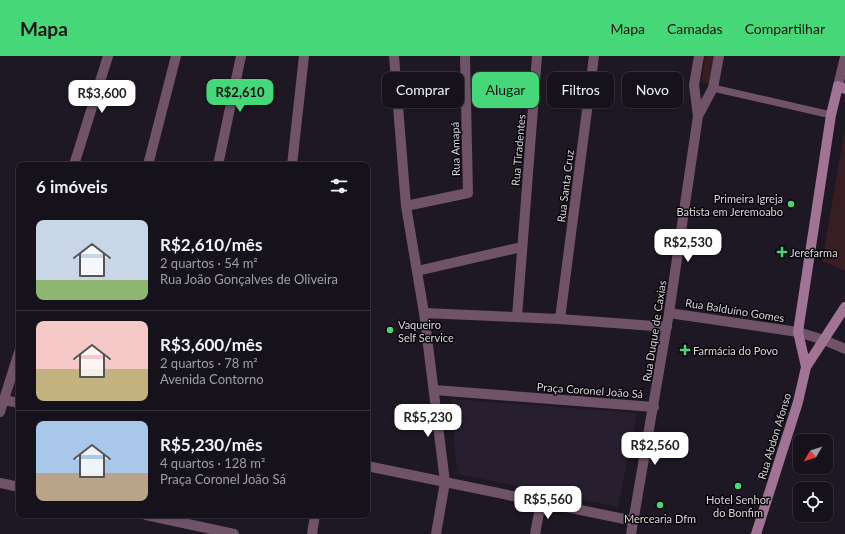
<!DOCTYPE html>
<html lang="pt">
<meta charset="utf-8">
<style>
:root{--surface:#16121b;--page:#232028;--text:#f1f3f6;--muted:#9e9ea3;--line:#35323a;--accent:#46d779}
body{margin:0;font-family:Lato,sans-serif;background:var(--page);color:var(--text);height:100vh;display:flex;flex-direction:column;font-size:15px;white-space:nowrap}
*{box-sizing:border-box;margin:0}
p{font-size:13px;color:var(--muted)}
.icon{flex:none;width:22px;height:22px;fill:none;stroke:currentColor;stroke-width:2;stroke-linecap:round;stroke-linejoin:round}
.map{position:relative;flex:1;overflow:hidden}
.drawer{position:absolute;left:16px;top:106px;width:354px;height:356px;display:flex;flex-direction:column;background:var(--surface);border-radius:8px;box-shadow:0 1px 3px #0004,0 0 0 1px var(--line)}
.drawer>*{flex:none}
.hud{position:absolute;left:382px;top:16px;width:380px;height:36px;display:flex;gap:8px}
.needle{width:26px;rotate:231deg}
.buttons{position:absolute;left:793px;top:378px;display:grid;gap:8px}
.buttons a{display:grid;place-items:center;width:40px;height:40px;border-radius:8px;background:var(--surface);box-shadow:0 1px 3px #0004,0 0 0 1px var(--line);font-size:20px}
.price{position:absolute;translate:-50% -34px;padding:0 9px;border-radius:8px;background:#fff;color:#222;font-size:13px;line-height:26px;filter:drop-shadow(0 1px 2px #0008)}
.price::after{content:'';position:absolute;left:50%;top:24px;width:12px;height:9px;margin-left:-6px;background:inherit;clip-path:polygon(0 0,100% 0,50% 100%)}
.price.current{background:var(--accent);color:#111}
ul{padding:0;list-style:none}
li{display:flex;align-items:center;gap:12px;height:100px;padding:0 20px}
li+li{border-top:1px solid var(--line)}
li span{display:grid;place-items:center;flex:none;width:112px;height:80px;border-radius:8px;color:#555}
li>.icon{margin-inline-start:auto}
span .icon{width:48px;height:48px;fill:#fffc;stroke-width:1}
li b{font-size:17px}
h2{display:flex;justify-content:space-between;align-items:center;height:48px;padding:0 20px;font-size:17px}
.pill{padding:0 14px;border-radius:8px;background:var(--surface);box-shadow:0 1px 3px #0004,0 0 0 1px var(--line);font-size:14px;line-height:36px}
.pill.current{background:var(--accent);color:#111}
header{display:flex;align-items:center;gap:24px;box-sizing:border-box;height:56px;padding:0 20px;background:var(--accent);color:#111}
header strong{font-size:19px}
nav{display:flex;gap:22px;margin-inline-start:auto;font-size:14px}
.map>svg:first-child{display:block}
.built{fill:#271f30}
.green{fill:#381d22}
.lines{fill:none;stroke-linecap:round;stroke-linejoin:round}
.lane{stroke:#705368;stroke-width:7}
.street{stroke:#705368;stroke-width:10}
.secondary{stroke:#a17394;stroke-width:10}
.poi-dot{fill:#46d779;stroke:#070509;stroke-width:1.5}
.labels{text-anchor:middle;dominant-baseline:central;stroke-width:3;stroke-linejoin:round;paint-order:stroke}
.street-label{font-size:11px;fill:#d9d6de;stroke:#070509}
.poi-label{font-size:11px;fill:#d9d6de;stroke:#070509;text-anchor:start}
</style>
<header>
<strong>Mapa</strong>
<nav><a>Mapa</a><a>Camadas</a><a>Compartilhar</a></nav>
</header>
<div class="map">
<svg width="845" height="478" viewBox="0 0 845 478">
<rect width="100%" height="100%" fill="#1e1824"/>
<path class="built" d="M451,343l186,14 -19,94 -161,-33z"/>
<path class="green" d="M705,0h9l-5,28 -8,-2z
M845,73v142l-23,-10z"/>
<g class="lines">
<path class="lane" d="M713,32l118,27"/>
<path class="street" d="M394,0l12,150 18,107 21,169 -9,52
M838,30l7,-29
M698,60l15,-28 6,-32
M74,109l34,-109
M148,109l28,-109
M218,109l23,-109
M292,109l12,-109
M406,150l62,-13 -3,-137
M417,215l105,-24
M424,257l136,6 107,8
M669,257l129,19 26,8 21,9
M517,261l20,-261
M560,263l34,-263
M434,334l220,17
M4,344l15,3
M0,356l19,-60
M367,410l267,55
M0,427l19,4
M146,459l88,19
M312,478l3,-19
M535,478l6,-32
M631,478l38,-221 29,-197 -4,-31 5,-29"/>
<path class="secondary" d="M806,311l-8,-35 33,-217 7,-29 7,3
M756,478l42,-132 8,-35 39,-60"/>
</g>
<g class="poi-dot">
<circle cx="791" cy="148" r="4"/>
<path d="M780 190h4v4h4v4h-4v4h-4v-4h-4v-4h4z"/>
<circle cx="390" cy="274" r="4"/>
<path d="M683 288h4v4h4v4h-4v4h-4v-4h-4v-4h4z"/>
<circle cx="738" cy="430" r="4"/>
<circle cx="660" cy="449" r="4"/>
</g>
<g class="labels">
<g class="street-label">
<text transform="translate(455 93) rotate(-91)">Rua Amapá</text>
<text transform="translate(518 94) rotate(-85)">Rua Tiradentes</text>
<text transform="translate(565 130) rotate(-83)">Rua Santa Cruz</text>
<text transform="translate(735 254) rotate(9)">Rua Balduíno Gomes</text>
<text transform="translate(654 275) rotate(-81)">Rua Duque de Caxias</text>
<text transform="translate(590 334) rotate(4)">Praça Coronel João Sá</text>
<text transform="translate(774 380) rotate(-73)">Rua Abdon Afonso</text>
</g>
<g class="poi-label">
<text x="783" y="142" text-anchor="end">Primeira Igreja<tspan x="783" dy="13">Batista em Jeremoabo</tspan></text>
<text x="790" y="196">Jerefarma</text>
<text x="398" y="268">Vaqueiro<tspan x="398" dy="13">Self Service</tspan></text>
<text x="693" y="294">Farmácia do Povo</text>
<text x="738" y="443" text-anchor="middle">Hotel Senhor<tspan x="738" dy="13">do Bonfim</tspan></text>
<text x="660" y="462" text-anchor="middle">Mercearia Dfm</text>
</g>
</g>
</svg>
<div class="buttons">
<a><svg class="needle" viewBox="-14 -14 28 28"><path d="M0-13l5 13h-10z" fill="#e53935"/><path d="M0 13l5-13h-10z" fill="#9e9ea3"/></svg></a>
<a><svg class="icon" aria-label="locate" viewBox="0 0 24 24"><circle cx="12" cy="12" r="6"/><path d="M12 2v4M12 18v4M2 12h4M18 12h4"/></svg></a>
</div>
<b class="price current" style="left:240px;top:57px">R$2,610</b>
<b class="price" style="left:102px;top:58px">R$3,600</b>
<b class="price" style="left:688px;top:207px">R$2,530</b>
<b class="price" style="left:428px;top:382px">R$5,230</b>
<b class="price" style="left:655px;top:410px">R$2,560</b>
<b class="price" style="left:548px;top:464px">R$5,560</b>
<div class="hud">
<a class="pill">Comprar</a>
<a class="pill current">Alugar</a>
<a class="pill">Filtros</a>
<a class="pill">Novo</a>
</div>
<section class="drawer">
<h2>6 imóveis<svg class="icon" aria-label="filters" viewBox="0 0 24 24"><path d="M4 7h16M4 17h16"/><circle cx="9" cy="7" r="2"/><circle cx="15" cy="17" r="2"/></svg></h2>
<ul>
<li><span style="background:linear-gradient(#c9d6e8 75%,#8fb573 0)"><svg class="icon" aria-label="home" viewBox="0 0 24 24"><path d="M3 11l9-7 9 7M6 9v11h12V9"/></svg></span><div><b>R$2,610/mês</b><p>2 quartos · 54 m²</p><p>Rua João Gonçalves de Oliveira</p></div></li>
<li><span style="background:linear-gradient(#f6c9c9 60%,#c2b280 0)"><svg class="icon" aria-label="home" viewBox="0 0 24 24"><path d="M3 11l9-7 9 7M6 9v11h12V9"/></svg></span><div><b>R$3,600/mês</b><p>2 quartos · 78 m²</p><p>Avenida Contorno</p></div></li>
<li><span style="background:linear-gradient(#a9c7e8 65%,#b9a48a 0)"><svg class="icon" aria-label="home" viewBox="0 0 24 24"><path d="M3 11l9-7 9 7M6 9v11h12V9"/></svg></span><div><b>R$5,230/mês</b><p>4 quartos · 128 m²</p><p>Praça Coronel João Sá</p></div></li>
</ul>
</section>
</div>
